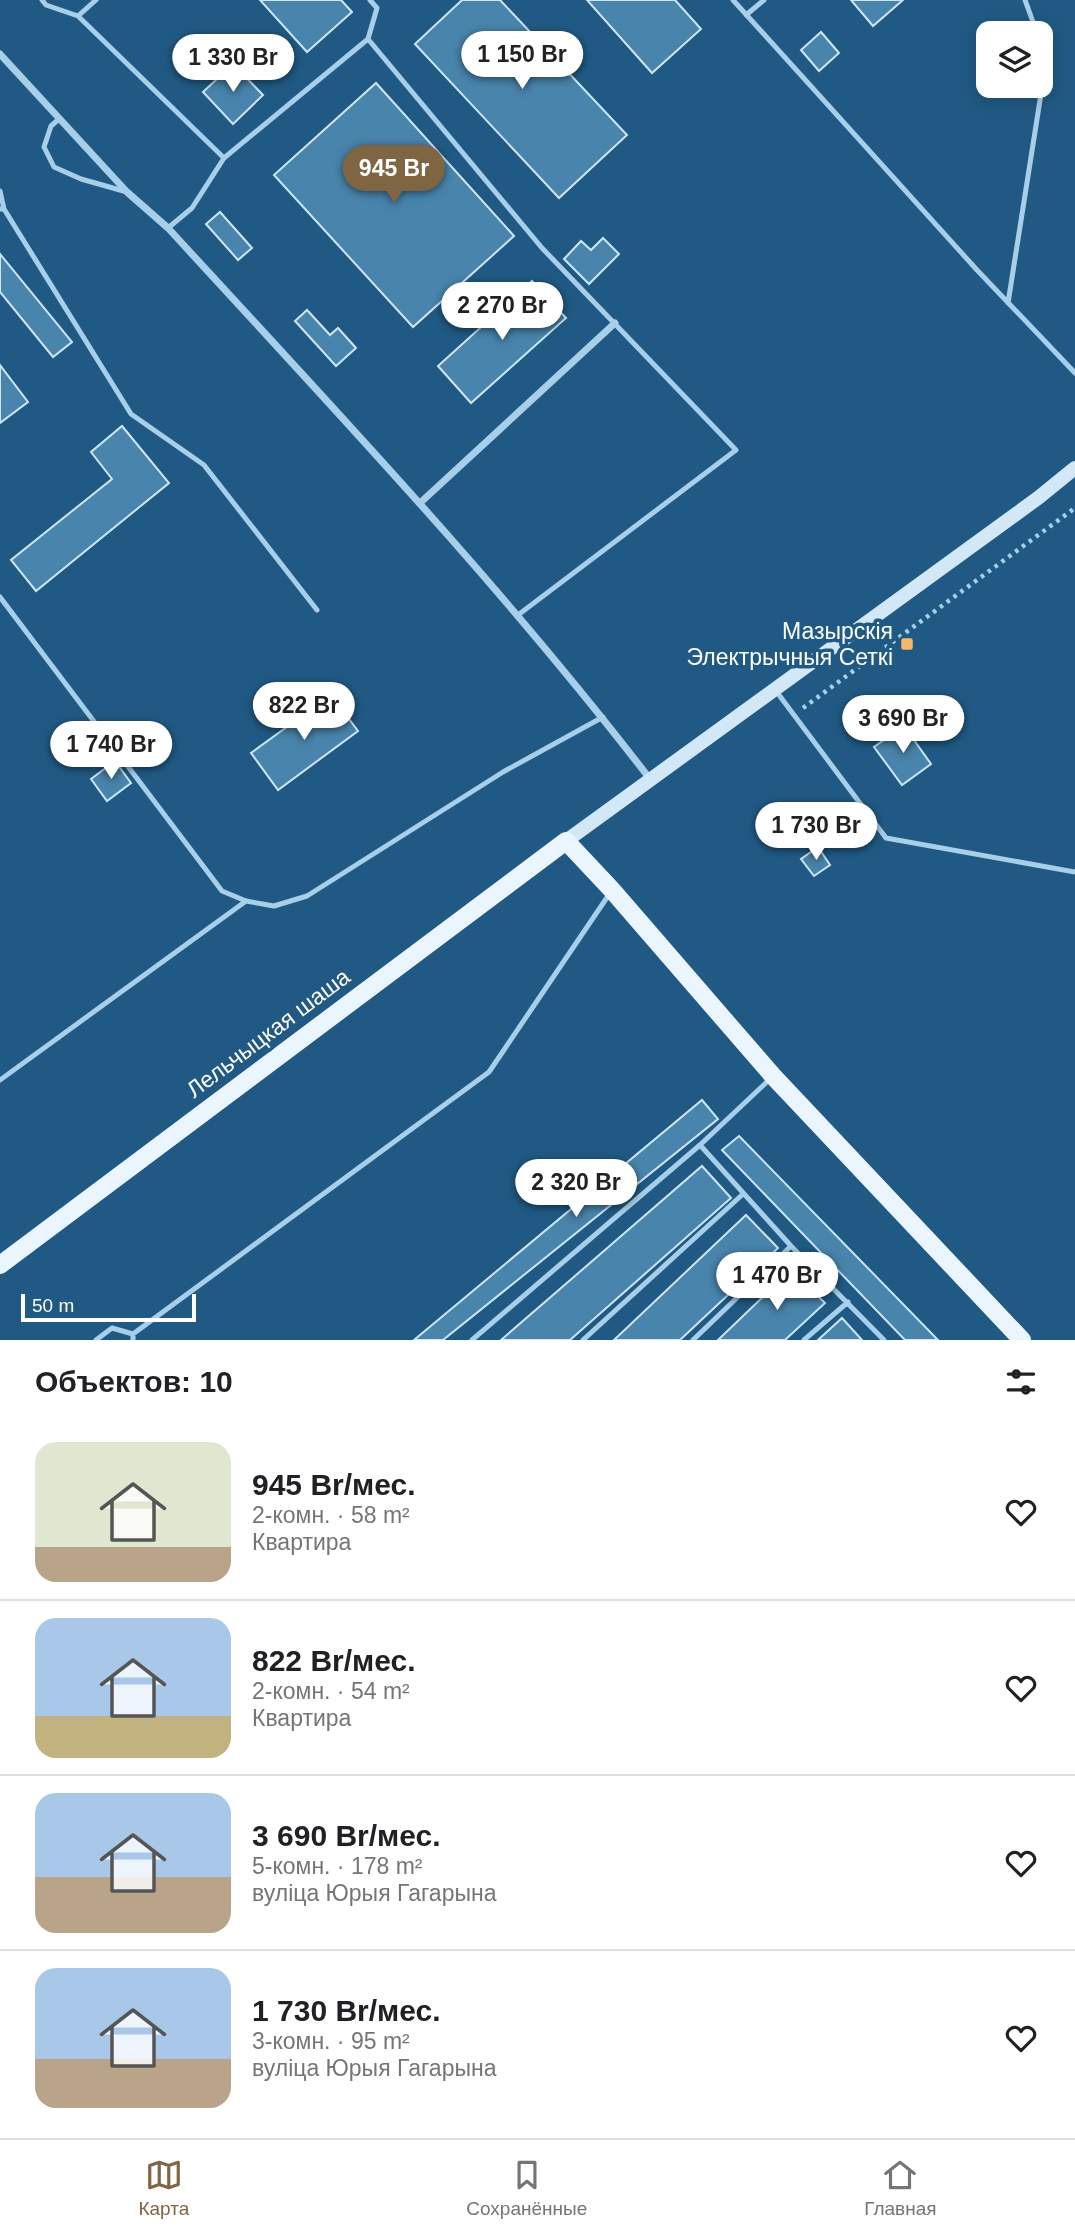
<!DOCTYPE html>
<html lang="ru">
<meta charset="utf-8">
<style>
:root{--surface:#fff;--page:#f2f2f2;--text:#202124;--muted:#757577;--line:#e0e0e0;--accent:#806543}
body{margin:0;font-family:Arial,sans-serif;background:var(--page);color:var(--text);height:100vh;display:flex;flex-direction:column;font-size:26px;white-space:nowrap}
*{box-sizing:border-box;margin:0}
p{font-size:23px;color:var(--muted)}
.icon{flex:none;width:38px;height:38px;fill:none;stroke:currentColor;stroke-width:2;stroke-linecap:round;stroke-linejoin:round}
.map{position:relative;height:1340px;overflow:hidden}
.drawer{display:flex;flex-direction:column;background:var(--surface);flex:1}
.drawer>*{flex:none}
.tools{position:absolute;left:976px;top:21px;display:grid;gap:14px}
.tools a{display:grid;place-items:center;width:77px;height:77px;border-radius:14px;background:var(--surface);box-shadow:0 4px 18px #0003;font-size:35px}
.scale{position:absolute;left:21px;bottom:18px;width:175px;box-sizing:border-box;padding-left:7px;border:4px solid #fff;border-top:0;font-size:19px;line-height:24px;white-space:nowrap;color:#fff;-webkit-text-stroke:5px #205a84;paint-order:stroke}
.price{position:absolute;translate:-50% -60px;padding:0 16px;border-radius:24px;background:#fff;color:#222;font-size:23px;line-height:46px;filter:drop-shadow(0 2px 4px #0008)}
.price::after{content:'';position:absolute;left:50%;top:42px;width:21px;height:16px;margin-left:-10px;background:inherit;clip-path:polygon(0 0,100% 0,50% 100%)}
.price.selected{background:var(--accent);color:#fff}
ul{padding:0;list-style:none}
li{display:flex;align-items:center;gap:21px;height:175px;padding:0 35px}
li+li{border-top:2px solid var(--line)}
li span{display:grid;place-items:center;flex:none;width:196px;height:140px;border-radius:21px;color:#555}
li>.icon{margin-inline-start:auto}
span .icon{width:84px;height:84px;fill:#fffc;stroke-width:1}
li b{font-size:30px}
h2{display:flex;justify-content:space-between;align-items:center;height:84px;padding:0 35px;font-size:30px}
.tabs{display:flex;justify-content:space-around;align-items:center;height:98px;border-top:2px solid var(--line);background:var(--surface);font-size:19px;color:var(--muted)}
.tabs a{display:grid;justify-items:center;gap:4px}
.tabs .selected{color:var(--accent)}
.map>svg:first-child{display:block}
.building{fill:#4984ac;stroke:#cce6f7;stroke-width:2}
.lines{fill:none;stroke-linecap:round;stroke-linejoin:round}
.path{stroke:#a8cfe9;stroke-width:4.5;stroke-dasharray:3.5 5;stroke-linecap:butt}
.service{stroke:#a8cfe9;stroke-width:5}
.minor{stroke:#a8cfe9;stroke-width:7}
.secondary{stroke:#d3e8f7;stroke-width:14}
.primary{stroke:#ebf5fe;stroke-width:18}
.poi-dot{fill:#f6b868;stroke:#205a84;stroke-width:2.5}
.labels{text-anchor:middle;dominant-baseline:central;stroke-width:7;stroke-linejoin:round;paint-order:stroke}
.poi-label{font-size:23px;fill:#fff;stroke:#205a84;text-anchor:end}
.street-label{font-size:23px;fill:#fff;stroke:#205a84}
</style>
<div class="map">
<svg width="1075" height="1340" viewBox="0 0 1075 1340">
<rect width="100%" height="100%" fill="#205a84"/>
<path class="building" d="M260,0h81l11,12 -45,40z
M462,0h38l127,135 -68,63 -144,-154z
M587,0h88l26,29 -49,44z
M851,0h52l-30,26z
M821,32l18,21 -20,18 -18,-21z
M233,64l30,31 -30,29 -30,-32z
M376,83l138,153 -101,91 -139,-152z
M220,212l32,36 -14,12 -32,-36z
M603,238l16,16 -30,30 -25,-25 17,-18 10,9z
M0,254l72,88 -19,15 -53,-65z
M532,281l34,37 -95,85 -33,-37z
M307,310l23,25 8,-7 18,20 -20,18 -41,-45z
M0,365l28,37 -28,21z
M122,426l47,57 -133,108 -25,-31 101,-81 -21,-27z
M331,695l27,36 -80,59 -27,-37z
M904,726l27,38 -29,21 -28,-38z
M115,761l16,22 -24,18 -16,-22z
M818,847l12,18 -16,11 -13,-17z
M702,1100l16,19 -275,221h-29z
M739,1136l199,204h-33l-183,-190z
M702,1166l29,32 -161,142h-69z
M746,1215l32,33 -98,92h-66z
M791,1270l34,33 -40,37h-67z
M842,1318l20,22h-44z"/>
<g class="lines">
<path class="path" d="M803,708l272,-200"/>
<path class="service" d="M42,0l4,5 32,11
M96,0l-18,16 146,142 144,-119
M370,0l7,8 -9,31 174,209 194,202 -218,165
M733,0l244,270 98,103
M1025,0l12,33
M746,15l18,-15
M59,119l-8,7 -7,21 10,20 27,12 46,13
M0,191l4,18h-4
M4,209l127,205 73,51 113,145
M168,228l24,-20 32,-50
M1008,303l38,-241 -5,-16
M0,597l222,294 24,10 28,5 33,-10 196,-124 100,-55
M776,691l110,147 189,34
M0,1080l246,-179
M700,1145l91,101 93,94
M96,1340l16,-12 21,6
M133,1340v-6l356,-262 121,-179
M472,1340l228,-195 71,-67
M583,1340l160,-146
M693,1340l98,-94
M804,1340l44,-38"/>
<path class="minor" d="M0,54l127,138 41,36c165,180 333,357 482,551
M420,503l195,-180"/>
<path class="secondary" d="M566,841l472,-343 37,-30"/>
<path class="primary" d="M0,1265l566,-424 46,49 161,186 249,264"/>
</g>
<rect class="poi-dot" x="900" y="637" width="14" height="14" rx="3.5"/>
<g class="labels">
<g class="poi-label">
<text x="893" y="631">Мазырскія<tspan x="893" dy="26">Электрычныя Сеткі</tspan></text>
</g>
<g class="street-label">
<text transform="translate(268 1033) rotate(-37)">Лельчыцкая шаша</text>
</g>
</g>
</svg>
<div class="tools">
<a><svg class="icon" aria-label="layers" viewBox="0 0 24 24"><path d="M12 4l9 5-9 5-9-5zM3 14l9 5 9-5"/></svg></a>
</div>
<div class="scale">50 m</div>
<b class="price" style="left:522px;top:91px">1 150 Br</b>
<b class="price" style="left:233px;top:94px">1 330 Br</b>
<b class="price selected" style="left:394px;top:205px">945 Br</b>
<b class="price" style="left:502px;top:342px">2 270 Br</b>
<b class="price" style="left:304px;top:742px">822 Br</b>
<b class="price" style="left:903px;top:755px">3 690 Br</b>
<b class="price" style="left:111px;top:781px">1 740 Br</b>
<b class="price" style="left:816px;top:862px">1 730 Br</b>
<b class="price" style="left:576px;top:1219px">2 320 Br</b>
<b class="price" style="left:777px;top:1312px">1 470 Br</b>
</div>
<section class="drawer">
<h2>Объектов: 10<svg class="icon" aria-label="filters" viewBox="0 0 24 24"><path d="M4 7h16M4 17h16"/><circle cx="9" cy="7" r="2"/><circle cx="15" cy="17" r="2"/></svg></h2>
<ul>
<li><span style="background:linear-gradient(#dfe7d0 75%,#b9a48a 0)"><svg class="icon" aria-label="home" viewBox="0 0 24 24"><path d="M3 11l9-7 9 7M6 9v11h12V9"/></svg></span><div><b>945 Br/мес.</b><p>2-комн. · 58 m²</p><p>Квартира</p></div><svg class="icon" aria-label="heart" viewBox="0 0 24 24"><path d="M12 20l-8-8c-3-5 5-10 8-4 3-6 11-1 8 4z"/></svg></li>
<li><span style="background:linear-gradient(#a9c7e8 70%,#c2b280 0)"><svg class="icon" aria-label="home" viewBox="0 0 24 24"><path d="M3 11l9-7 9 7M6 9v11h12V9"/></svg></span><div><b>822 Br/мес.</b><p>2-комн. · 54 m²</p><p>Квартира</p></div><svg class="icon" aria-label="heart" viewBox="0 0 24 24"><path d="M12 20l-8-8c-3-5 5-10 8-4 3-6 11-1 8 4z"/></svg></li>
<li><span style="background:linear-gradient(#a9c7e8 60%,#b9a48a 0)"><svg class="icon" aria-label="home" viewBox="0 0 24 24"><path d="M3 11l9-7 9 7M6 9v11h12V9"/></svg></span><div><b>3 690 Br/мес.</b><p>5-комн. · 178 m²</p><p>вуліца Юрыя Гагарына</p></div><svg class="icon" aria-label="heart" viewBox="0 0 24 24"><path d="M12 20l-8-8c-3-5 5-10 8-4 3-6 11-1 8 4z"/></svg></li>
<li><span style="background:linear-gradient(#a9c7e8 65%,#b9a48a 0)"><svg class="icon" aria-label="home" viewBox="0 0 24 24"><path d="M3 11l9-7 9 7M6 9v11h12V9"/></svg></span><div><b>1 730 Br/мес.</b><p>3-комн. · 95 m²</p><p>вуліца Юрыя Гагарына</p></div><svg class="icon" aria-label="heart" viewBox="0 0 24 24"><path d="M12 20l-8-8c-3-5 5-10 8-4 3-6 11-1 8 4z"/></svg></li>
</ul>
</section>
<nav class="tabs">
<a class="selected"><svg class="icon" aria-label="map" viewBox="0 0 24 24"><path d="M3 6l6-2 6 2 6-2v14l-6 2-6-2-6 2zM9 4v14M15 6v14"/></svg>Карта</a>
<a><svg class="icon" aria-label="saved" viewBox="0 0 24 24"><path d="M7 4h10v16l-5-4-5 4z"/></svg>Сохранённые</a>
<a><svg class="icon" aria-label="home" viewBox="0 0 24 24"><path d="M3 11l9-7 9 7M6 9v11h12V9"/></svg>Главная</a>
</nav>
